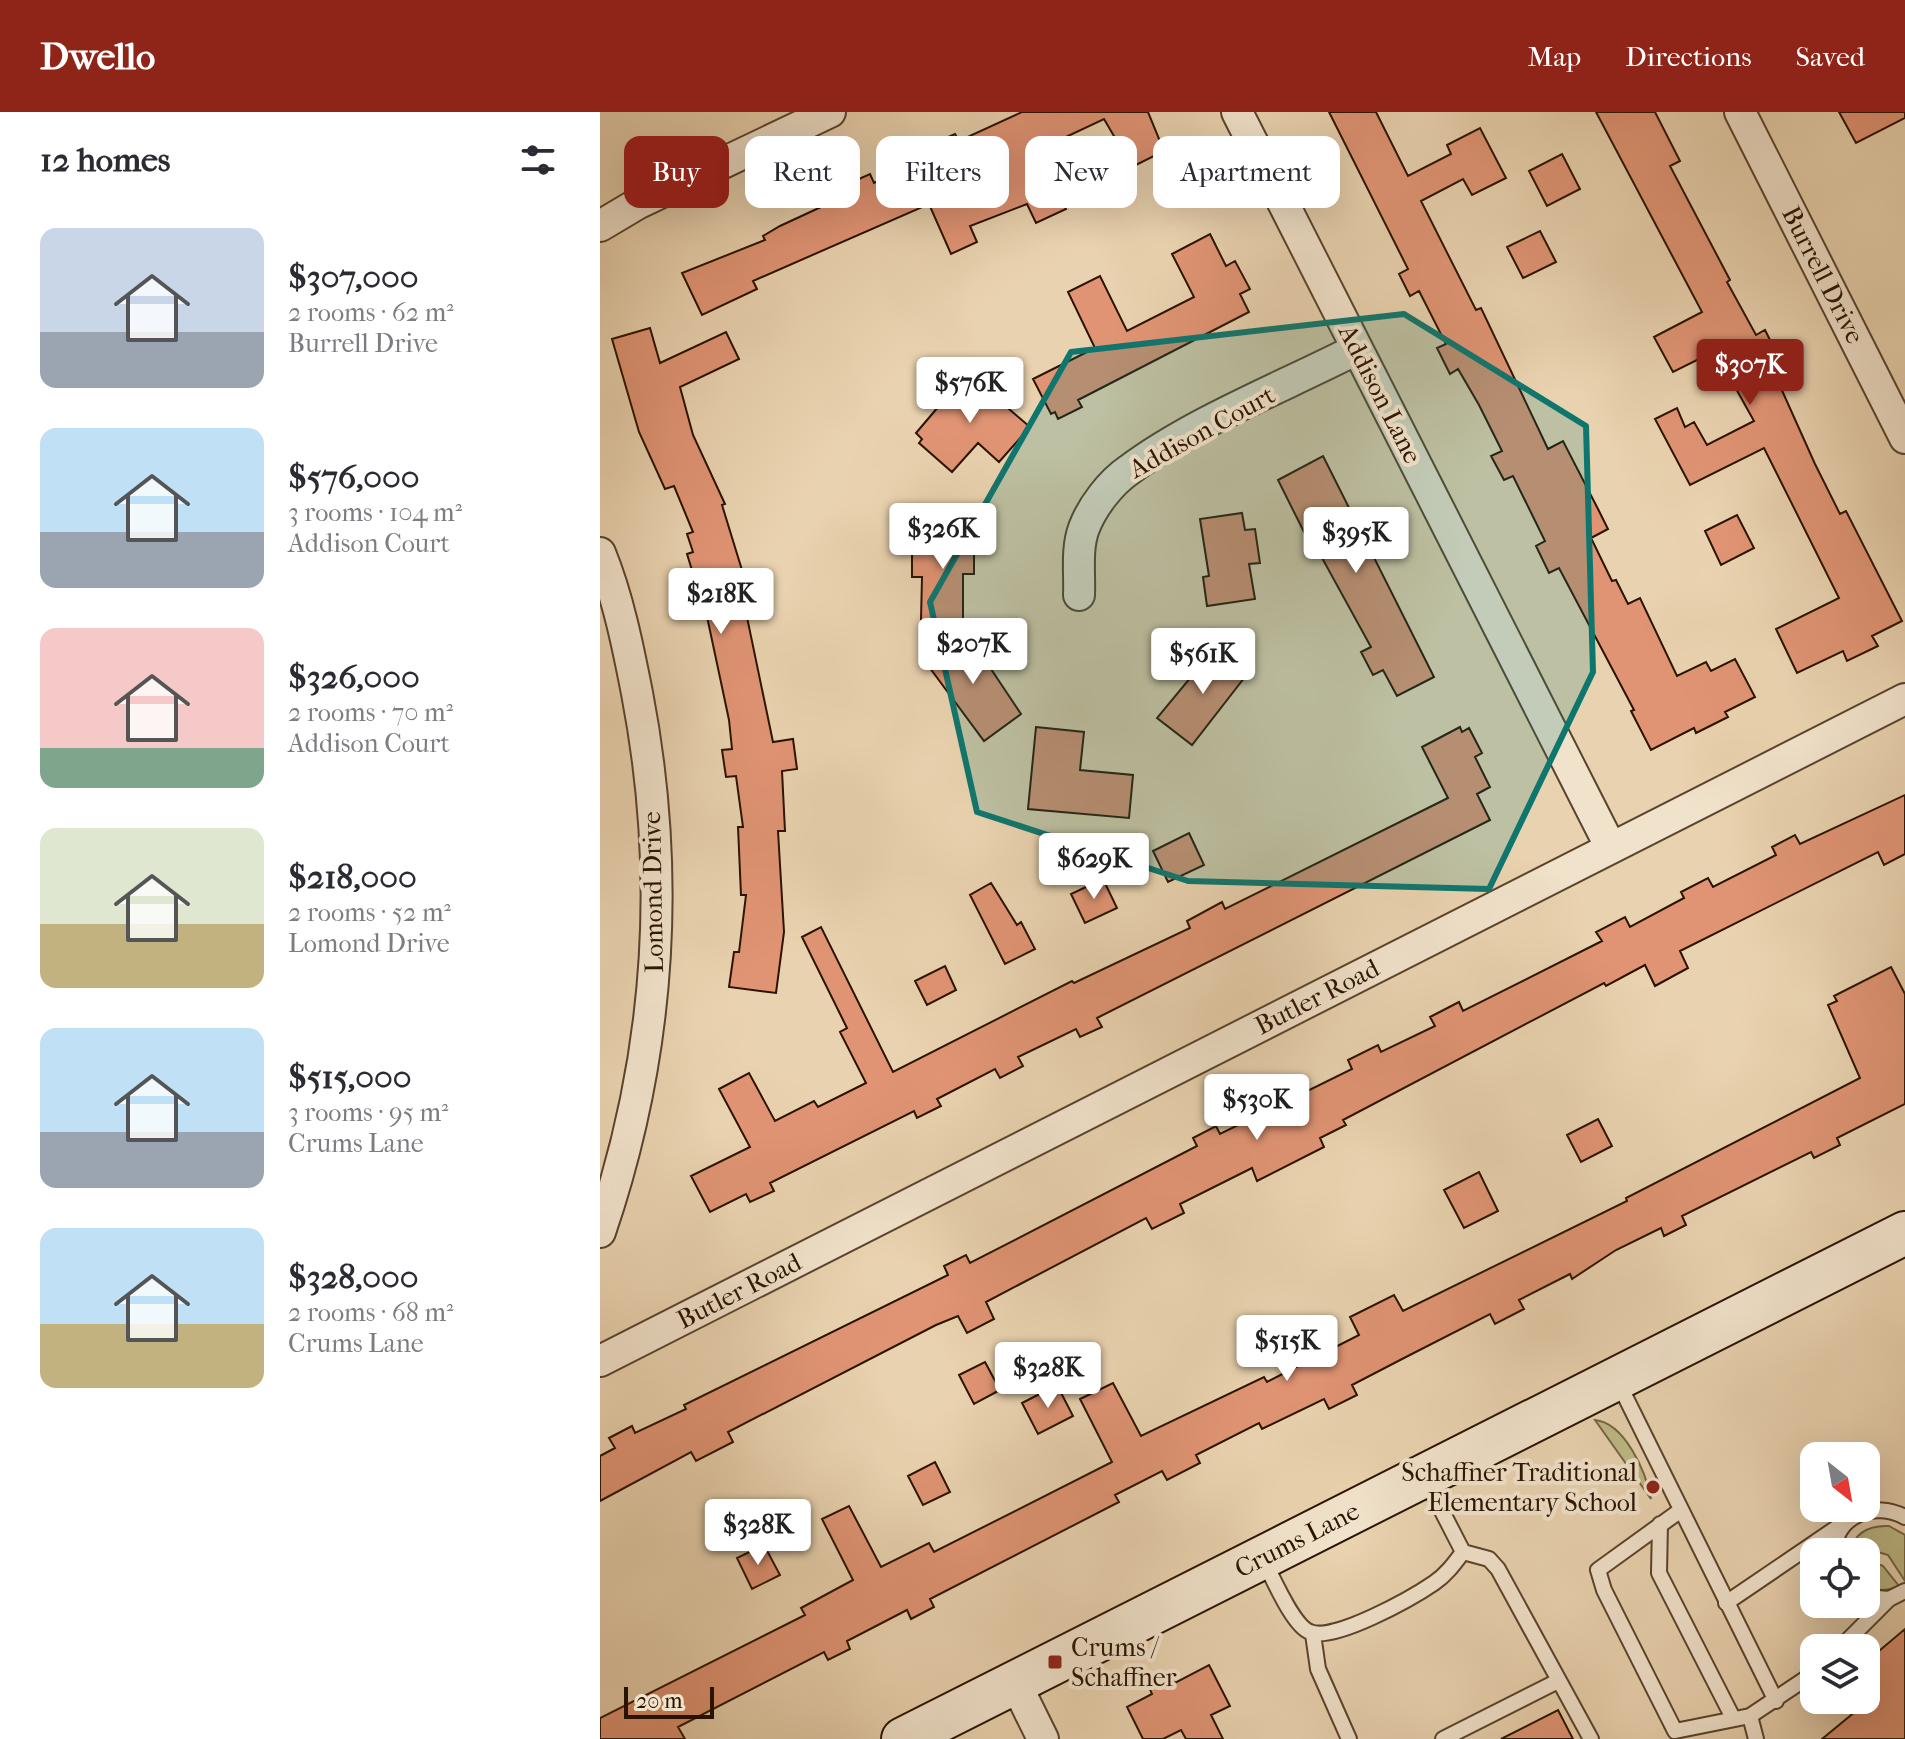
<!DOCTYPE html>
<meta charset="utf-8">
<style>
:root{--surface:#fff;--page:#f7f7f7;--text:#2b2b33;--muted:#7c7c81;--accent:#8f2418}
body{margin:0;font-family:"IM FELL French Canon",serif;background:var(--page);color:var(--text);height:100vh;display:flex;flex-direction:column;font-size:30px;white-space:nowrap}
*{box-sizing:border-box;margin:0}
p{font-size:26px;color:var(--muted)}
.icon{flex:none;width:44px;height:44px;fill:none;stroke:currentColor;stroke-width:2;stroke-linecap:round;stroke-linejoin:round}
.map{position:relative;flex:1;overflow:hidden}
.sheet{display:flex;flex-direction:column;background:var(--surface);width:600px}
.sheet>*{flex:none}
.hud{position:absolute;left:24px;top:24px;width:760px;height:72px;display:flex;gap:16px}
.needle{width:52px;rotate:149deg}
.fabs{position:absolute;left:1200px;top:1330px;display:grid;gap:16px}
.fabs a{display:grid;place-items:center;width:80px;height:80px;border-radius:16px;background:var(--surface);box-shadow:0 8px 32px #0002;font-size:40px}
.scale{position:absolute;left:24px;bottom:20px;width:90px;box-sizing:border-box;padding-left:8px;border:4px solid #2a1300;border-top:0;font-size:22px;line-height:28px;white-space:nowrap;color:#2a1300;-webkit-text-stroke:6px #f1e2cb;paint-order:stroke}
.price{position:absolute;translate:-50% -68px;padding:0 18px;border-radius:8px;background:#fff;color:#222;font-size:26px;line-height:52px;filter:drop-shadow(0 2px 4px #0008)}
.price::after{content:'';position:absolute;left:50%;top:48px;width:24px;height:18px;margin-left:-12px;background:inherit;clip-path:polygon(0 0,100% 0,50% 100%)}
.price.current{background:var(--accent);color:#fff}
ul{padding:0;list-style:none}
li{display:flex;align-items:center;gap:24px;height:200px;padding:0 40px}
li span{display:grid;place-items:center;flex:none;width:224px;height:160px;border-radius:16px;color:#555}
li>.icon{margin-inline-start:auto}
span .icon{width:96px;height:96px;fill:#fffc;stroke-width:1}
li b{font-size:34px}
h2{display:flex;justify-content:space-between;align-items:center;height:96px;padding:0 40px;font-size:34px}
.pill{padding:0 28px;border-radius:16px;background:var(--surface);box-shadow:0 8px 32px #0002;font-size:28px;line-height:72px}
.pill.current{background:var(--accent);color:#fff}
header{display:flex;align-items:center;gap:48px;box-sizing:border-box;height:112px;padding:0 40px;background:var(--accent);color:#fff}
header strong{font-size:38px}
nav{display:flex;gap:44px;margin-inline-start:auto;font-size:28px}
main{display:flex;flex:1;min-height:0}
.map>svg:first-child{display:block}
.green{fill:#beba86;stroke:#746643;stroke-width:2}
.building{fill:#e09474;stroke:#2a1300;stroke-width:2}
.lines{fill:none;stroke-linecap:round;stroke-linejoin:round}
.lane-casing{stroke:#5a432c;stroke-width:18}
.street-casing{stroke:#5a432c;stroke-width:34}
.secondary-casing{stroke:#2a1300;stroke-width:46}
.lane{stroke:#f1e2cb;stroke-width:14}
.street{stroke:#f1e2cb;stroke-width:30}
.secondary{stroke:#f1e2cb;stroke-width:42}
.marked{fill:#0f766e;fill-opacity:0.2;stroke:#0f766e;stroke-width:6;stroke-linejoin:round}
.poi-dot{fill:#8f2418;stroke:#f1e2cb;stroke-width:3}
.labels{text-anchor:middle;dominant-baseline:central;stroke-width:8;stroke-linejoin:round;paint-order:stroke}
.street-label{font-size:26px;fill:#2a1300;stroke:#f1e2cb}
.poi-label{font-size:26px;fill:#2a1300;stroke:#f1e2cb;text-anchor:end}
</style>
<header>
<strong>Dwello</strong>
<nav><a>Map</a><a>Directions</a><a>Saved</a></nav>
</header>
<main>
<section class="sheet">
<h2>12 homes<svg class="icon" aria-label="filters" viewBox="0 0 24 24"><path d="M4 7h16M4 17h16"/><circle cx="9" cy="7" r="2"/><circle cx="15" cy="17" r="2"/></svg></h2>
<ul>
<li><span style="background:linear-gradient(#c9d6e8 65%,#9aa5b1 0)"><svg class="icon" aria-label="home" viewBox="0 0 24 24"><path d="M3 11l9-7 9 7M6 9v11h12V9"/></svg></span><div><b>$307,000</b><p>2 rooms · 62 m²</p><p>Burrell Drive</p></div></li>
<li><span style="background:linear-gradient(#bfe0f5 65%,#9aa5b1 0)"><svg class="icon" aria-label="home" viewBox="0 0 24 24"><path d="M3 11l9-7 9 7M6 9v11h12V9"/></svg></span><div><b>$576,000</b><p>3 rooms · 104 m²</p><p>Addison Court</p></div></li>
<li><span style="background:linear-gradient(#f6c9c9 75%,#7fa58c 0)"><svg class="icon" aria-label="home" viewBox="0 0 24 24"><path d="M3 11l9-7 9 7M6 9v11h12V9"/></svg></span><div><b>$326,000</b><p>2 rooms · 70 m²</p><p>Addison Court</p></div></li>
<li><span style="background:linear-gradient(#dfe7d0 60%,#c2b280 0)"><svg class="icon" aria-label="home" viewBox="0 0 24 24"><path d="M3 11l9-7 9 7M6 9v11h12V9"/></svg></span><div><b>$218,000</b><p>2 rooms · 52 m²</p><p>Lomond Drive</p></div></li>
<li><span style="background:linear-gradient(#bfe0f5 65%,#9aa5b1 0)"><svg class="icon" aria-label="home" viewBox="0 0 24 24"><path d="M3 11l9-7 9 7M6 9v11h12V9"/></svg></span><div><b>$515,000</b><p>3 rooms · 95 m²</p><p>Crums Lane</p></div></li>
<li><span style="background:linear-gradient(#bfe0f5 60%,#c2b280 0)"><svg class="icon" aria-label="home" viewBox="0 0 24 24"><path d="M3 11l9-7 9 7M6 9v11h12V9"/></svg></span><div><b>$328,000</b><p>2 rooms · 68 m²</p><p>Crums Lane</p></div></li>
</ul>
</section>
<div class="map">
<svg width="1305" height="1627" viewBox="0 0 1305 1627">
<rect width="100%" height="100%" fill="#e9d2af"/>
<filter id="stains"><feTurbulence type="fractalNoise" baseFrequency=".0025" numOctaves="4"/><feColorMatrix values="0 0 0 0 .2 0 0 0 0 .09 0 0 0 0 .02 0 0 0 .5 -.17"/></filter>
<radialGradient id="worn" r=".72"><stop offset=".6" stop-color="#630" stop-opacity="0"/><stop offset="1" stop-color="#630" stop-opacity=".3"/></radialGradient>
<path class="green" d="M995,1308c30,3 51,52 56,79z
M1289,1414l16,9v46l-17,-26 -10,-3 -5,10 10,4 16,20c-11,5 -21,6 -33,1v-35h-17c6,-20 20,-27 40,-26z"/>
<path class="building" d="M422,0h126l16,39 -32,16 -28,-48 -51,24 4,9 -15,7 24,50 -30,14 -9,-19 -57,22 7,16 -26,12 -22,-50 -176,77 4,8 -55,26 -20,-42 83,-33 -2,-4 17,-10 67,-31 -4,-9 27,-12 4,9 63,-30 -5,-9 23,-10 4,7z
M729,0h47l32,64 43,-22 -4,-9 33,-17 26,50 -34,17 -9,-16 -42,22 55,109 5,-2 67,141 15,-8 35,68 10,20 -17,9 21,43 4,-1 12,24 12,-6 37,78 29,-14 5,9 24,-12 20,38 -30,15 3,5 -32,16 -2,-5 -43,22 -20,-39 3,-1 -75,-142 -10,5 -13,-27 9,-5 -32,-65 -9,4 -13,-24 11,-5 -23,-46 -21,-36 -8,5 -13,-26 9,-4 -27,-53 -9,5 -11,-22 9,-5z
M996,0h59l25,49 -10,5 60,114 -3,2 29,53 9,-5 11,22 -9,5 48,107 25,50 6,-3 56,110 -30,15 6,10 -31,15 -4,-10 -46,22 -21,-44 63,-31 -75,-150 -74,37 -35,-66 22,-11 8,19 9,-5 13,23 47,-24 -39,-70 -42,21 -19,-35 48,-25z
M1239,0h66v6l-49,25z
M962,42l18,35 -33,17 -18,-35z
M940,119l16,31 -33,16 -16,-31z
M610,122l16,32 9,-5 15,28 -10,5 9,18 -171,88 4,7 -24,12 -3,-7 -4,2 -18,-35 62,-31 -27,-56 32,-16 27,55 67,-34 -22,-43z
M50,216l10,35 66,-31 13,27 -59,28 13,48 32,69 -3,1 28,91 -7,2 30,144 20,-3 4,30 -15,2 3,60h-7l6,101 -8,61 -47,-6 5,-35h5l7,-57h-5l-3,-68h5l-7,-51 -10,1 -4,-27 10,-1 -3,-29 -27,-127h-3l-12,-39 6,-2 -6,-18 6,-2 -19,-46 -9,3 -26,-57 -27,-93z
M367,261l63,54 -31,35 -21,-19 -26,29 -33,-29 3,-4 -6,-6z
M723,344l111,221 -37,19 -14,-26 -10,5 -12,-23 10,-5 -50,-91 -4,2 -39,-78z
M642,401l3,17 10,-1 5,34 -11,1 6,35 -48,7 -4,-29 6,-1 -9,-57z
M1137,403l17,33 -33,17 -16,-34z
M322,411l42,1v25l10,1v24h-11v46h-42l1,-43h-10v-25h10z
M365,518l56,84 -37,27 -60,-81z
M615,536l33,25 -56,72 -35,-27z
M436,615l48,5 -4,38 53,5 -4,43 -101,-9z
M860,615l2,5 7,-4 13,25 -7,4 15,30 -13,7 13,26 -393,198 5,9 -22,10 -4,-8 -58,28 5,9 -23,12 -5,-9 -58,30 4,7 -24,12 -3,-7 -144,72 4,8 -24,11 -4,-8 -36,18 -19,-36 59,-29 -31,-58 30,-16 26,48 39,-20 4,6 48,-24 -26,-51 7,-4 -45,-91 19,-10 72,145 179,-91 2,2 116,-55 -3,-7 35,-19 3,7 223,-111 -26,-51z
M1305,683v59l-21,11 -6,-13 -198,99 8,17 -33,18 -10,-21 -39,21 -2,-3 -261,137 3,5 -26,13 4,9 -67,34 -5,-13 -72,36 4,9 -32,16 -6,-11 -160,84 8,17 -27,14 -9,-17 -22,9 -208,107 5,10 -37,19 -5,-9 -91,49v-45l15,-8 -6,-10 23,-12 3,7 51,-24 -2,-4 264,-130 -4,-9 22,-11 4,8 227,-117 -4,-8 23,-12 4,8 132,-65 -4,-9 30,-15 3,7 54,-26 -5,-9 29,-15 4,9 139,-70 -6,-9 29,-15 5,10 54,-29 -3,-6 27,-14 5,9 63,-32 -4,-8 23,-12 5,9z
M589,721l15,32 -36,17 -15,-31z
M503,767l14,29 -32,15 -14,-29z
M391,771l26,42 4,-3 14,27 -30,15 -35,-69z
M345,854l11,24 -29,15 -12,-24z
M1291,855l14,27v110l-68,34 3,7 -26,13 -3,-6 -129,64 4,9 -22,11 -3,-8 -45,22 -44,29 -2,-5 -51,26 5,9 -29,15 -5,-10 -86,44 -52,27 5,10 -28,14 -5,-10 -62,30 -3,-6 -63,32 4,8 -33,17 -5,-9 -47,24 4,7 -189,97 4,8 -23,12 -4,-9 -60,31 3,8 -22,11 -4,-8 -146,75 7,12h-85v-21l205,-103 -4,-7 52,-28 -31,-61 27,-13 32,61 48,-24 5,9 178,-90 -32,-63 33,-16 28,53 123,-59 3,5 92,-47 -9,-18 44,-22 9,16 224,-110 -1,-3 234,-120 -32,-73 9,-4 -3,-5z
M998,1007l14,27 -31,16 -14,-27z
M879,1060l19,39 -34,17 -20,-38z
M385,1250l15,28 -26,14 -15,-29z
M457,1273l16,31 -35,18 -16,-31z
M335,1350l15,30 -27,13 -15,-29z
M164,1433l16,30 -28,14 -15,-31z
M1305,1517v110h-83l57,-47 -13,-16v-14z
M609,1553l21,41 -19,9 12,24h-37l-5,-9 -18,9h-20l-16,-32 25,-13 -3,-7 22,-11 4,7z
M958,1598l15,29h-72z"/>
<g class="lines">
<g class="lane-casing">
<path id="lane" d="M1018,1270l158,319
M825,1366l38,74
M1081,1398l-83,60 6,20 71,141 75,-15
M1060,1412l-1,49 74,145
M863,1440l26,7 9,10 93,170
M1234,1440c2,-38 41,-51 71,-35
M664,1449c9,17 29,65 46,71 24,10 102,-34 124,-49 12,-8 20,-19 29,-31
M1266,1485l23,2 16,-8
M1126,1491l122,-83
M713,1522l5,35 31,70
M1240,1536l49,-49
M843,1627l115,-58
M1156,1627l-6,-23 64,-43"/>
</g>
<g class="street-casing">
<path id="street" d="M637,0l374,736
M1140,0l165,326
M0,114l37,-22 193,-92
M0,441c18,44 28,94 37,140 35,182 23,363 -37,539
M479,483c1,-21 -3,-46 5,-67 8,-21 26,-45 45,-58 64,-48 156,-84 228,-121
M0,1249l1305,-662
M415,1570l28,57"/>
</g>
<g class="secondary-casing">
<path id="secondary" d="M303,1627l1002,-506"/>
</g>
<use href="#lane" class="lane"/>
<use href="#street" class="street"/>
<use href="#secondary" class="secondary"/>
</g>
<path class="marked" d="M804,202l182,112 7,246 -104,217 -301,-8 -211,-69 -47,-210 141,-250z"/>
<g class="poi-dot">
<circle cx="1053" cy="1375" r="8"/>
<rect x="447" y="1542" width="16" height="16" rx="4"/>
</g>
<g class="labels">
<g class="street-label">
<text transform="translate(1223 163) rotate(63)">Burrell Drive</text>
<text transform="translate(780 282) rotate(63)">Addison Lane</text>
<text transform="translate(602 320) rotate(-29)">Addison Court</text>
<text transform="translate(53 780) rotate(-91)">Lomond Drive</text>
<text transform="translate(717 885) rotate(-27)">Butler Road</text>
<text transform="translate(139 1179) rotate(-27)">Butler Road</text>
<text transform="translate(697 1428) rotate(-27)">Crums Lane</text>
</g>
<g class="poi-label">
<text x="1037" y="1360">Schaffner Traditional<tspan x="1037" dy="30">Elementary School</tspan></text>
<text x="471" y="1535" text-anchor="start">Crums /<tspan x="471" dy="30">Schaffner</tspan></text>
</g>
</g>
<rect width="100%" height="100%" filter="url(#stains)"/>
<rect width="100%" height="100%" fill="url(#worn)"/>
</svg>
<div class="fabs">
<a><svg class="needle" viewBox="-14 -14 28 28"><path d="M0-13l5 13h-10z" fill="#e53935"/><path d="M0 13l5-13h-10z" fill="#7c7c81"/></svg></a>
<a><svg class="icon" aria-label="locate" viewBox="0 0 24 24"><circle cx="12" cy="12" r="6"/><path d="M12 2v4M12 18v4M2 12h4M18 12h4"/></svg></a>
<a><svg class="icon" aria-label="layers" viewBox="0 0 24 24"><path d="M12 4l9 5-9 5-9-5zM3 14l9 5 9-5"/></svg></a>
</div>
<div class="scale">20 m</div>
<b class="price current" style="left:1150px;top:295px">$307K</b>
<b class="price" style="left:370px;top:313px">$576K</b>
<b class="price" style="left:343px;top:459px">$326K</b>
<b class="price" style="left:756px;top:463px">$395K</b>
<b class="price" style="left:121px;top:524px">$218K</b>
<b class="price" style="left:373px;top:574px">$207K</b>
<b class="price" style="left:603px;top:584px">$561K</b>
<b class="price" style="left:494px;top:789px">$629K</b>
<b class="price" style="left:657px;top:1030px">$530K</b>
<b class="price" style="left:687px;top:1271px">$515K</b>
<b class="price" style="left:448px;top:1298px">$328K</b>
<b class="price" style="left:158px;top:1455px">$328K</b>
<div class="hud">
<a class="pill current">Buy</a>
<a class="pill">Rent</a>
<a class="pill">Filters</a>
<a class="pill">New</a>
<a class="pill">Apartment</a>
</div>
</div>
</main>
